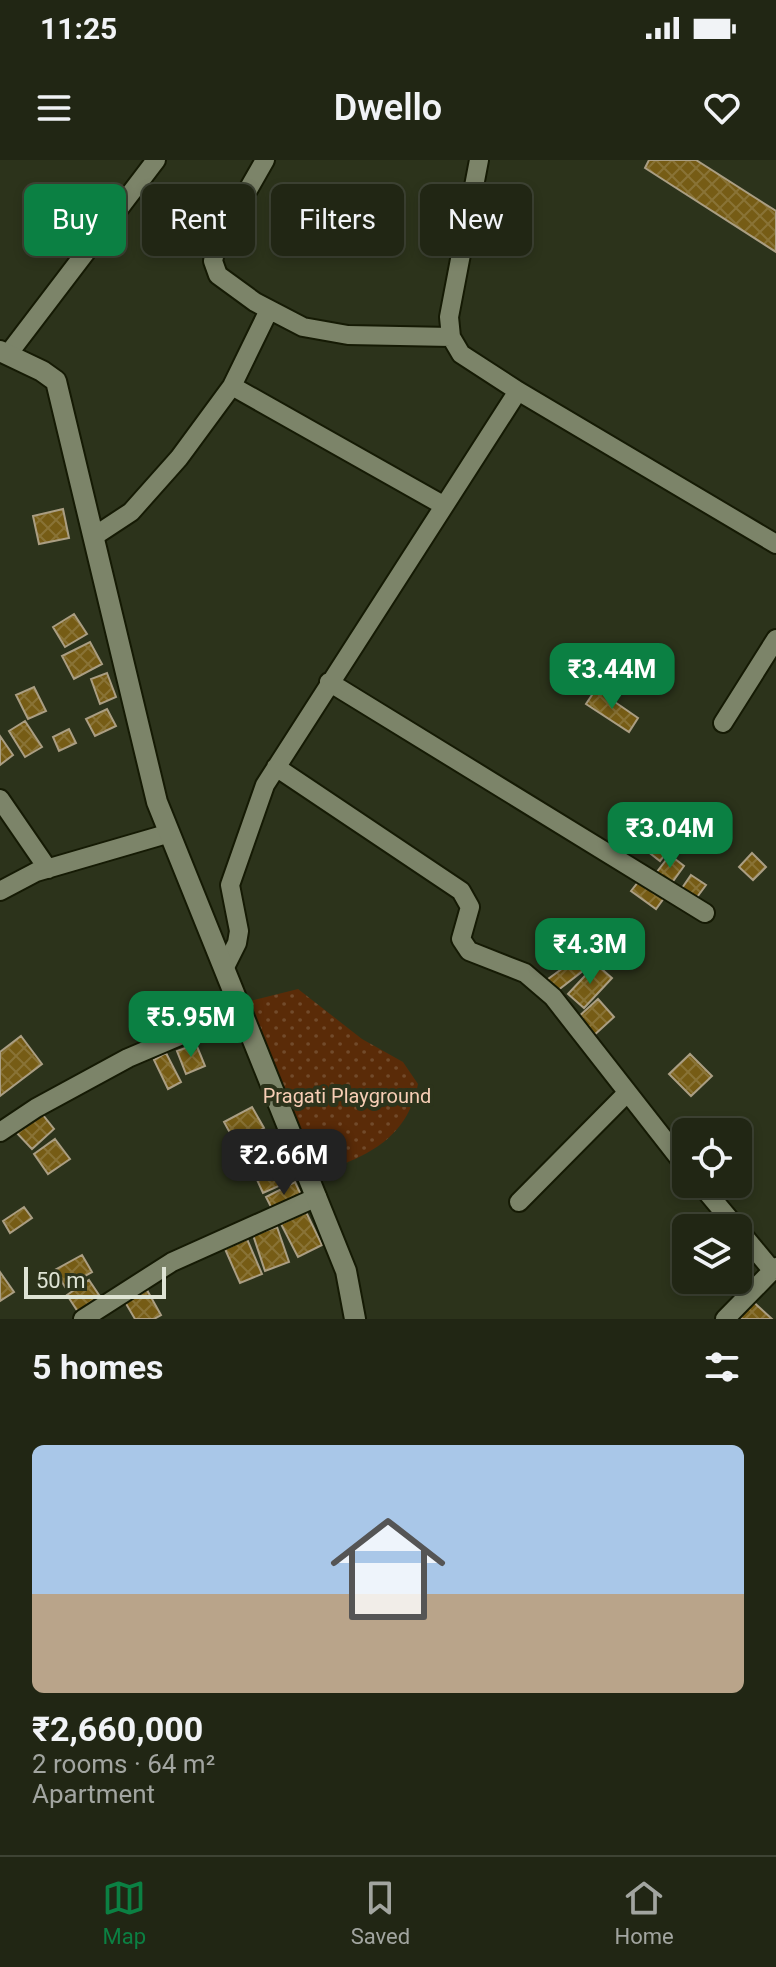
<!DOCTYPE html>
<meta charset="utf-8">
<style>
:root{--surface:#212614;--page:#2d3222;--text:#f1f3f6;--muted:#a2a5a0;--line:#3e4334;--accent:#0b8043}
body{margin:0;font-family:Roboto,sans-serif;background:var(--page);color:var(--text);height:100vh;display:flex;flex-direction:column;font-size:30px;white-space:nowrap}
*{box-sizing:border-box;margin:0}
p{font-size:26px;color:var(--muted)}
.icon{flex:none;width:44px;height:44px;fill:none;stroke:currentColor;stroke-width:2;stroke-linecap:round;stroke-linejoin:round}
.map{position:relative;height:1159px;overflow:hidden}
.details{display:flex;flex-direction:column;background:var(--surface);flex:1}
.details>*{flex:none}
.top-card{position:absolute;left:24px;top:24px;width:728px;height:72px;display:flex;gap:16px}
.controls{position:absolute;left:672px;top:958px;display:grid;gap:16px}
.controls a{display:grid;place-items:center;width:80px;height:80px;border-radius:12px;background:var(--surface);box-shadow:0 4px 12px #0003,0 0 0 2px var(--line);font-size:40px}
.scale{position:absolute;left:24px;bottom:20px;width:142px;box-sizing:border-box;padding-left:8px;border:4px solid #dee3d4;border-top:0;font-size:22px;line-height:28px;white-space:nowrap;color:#dee3d4;-webkit-text-stroke:6px #2c331b;paint-order:stroke}
.price{position:absolute;translate:-50% -68px;padding:0 18px;border-radius:16px;background:var(--accent);color:#fff;font-size:26px;line-height:52px;filter:drop-shadow(0 2px 4px #0008)}
.price::after{content:'';position:absolute;left:50%;top:48px;width:24px;height:18px;margin-left:-12px;background:inherit;clip-path:polygon(0 0,100% 0,50% 100%)}
.price.selected{background:#222;color:#fff}
ul{padding:0;list-style:none}
li{display:grid;align-content:center;gap:16px;height:424px;padding:0 32px}
li span{display:grid;place-items:center;height:248px;border-radius:12px;color:#555}
li>.icon{margin-inline-start:auto}
span .icon{width:144px;height:144px;fill:#fffc;stroke-width:1}
li b{font-size:34px}
h2{display:flex;justify-content:space-between;align-items:center;height:96px;padding:0 32px;font-size:34px}
.pill{padding:0 28px;border-radius:12px;background:var(--surface);box-shadow:0 4px 12px #0003,0 0 0 2px var(--line);font-size:28px;line-height:72px}
.pill.selected{background:var(--accent);color:#fff}
.status{display:flex;justify-content:space-between;align-items:center;height:56px;padding:0 40px;background:var(--surface);direction:ltr}
.status svg{height:22px;fill:currentColor}
header{display:flex;justify-content:space-between;align-items:center;height:104px;padding:0 32px;background:var(--surface);font-size:36px;font-weight:600}
.dock{display:flex;justify-content:space-around;align-items:center;height:112px;border-top:2px solid var(--line);background:var(--surface);font-size:22px;color:var(--muted)}
.dock a{display:grid;justify-items:center;gap:4px}
.dock .selected{color:var(--accent)}
.map>svg:first-child{display:block}
.park{fill:url(#park-dots)}
.building{fill:url(#building-cross-hatch);stroke:#aa9e83;stroke-width:2}
.lines{fill:none;stroke-linecap:round;stroke-linejoin:round}
.minor-casing{stroke:#151a04;stroke-width:22}
.tertiary-casing{stroke:#151a04;stroke-width:24}
.minor{stroke:#7c8469;stroke-width:18}
.tertiary{stroke:#7c8469;stroke-width:20}
.labels{text-anchor:middle;dominant-baseline:central;stroke-width:8;stroke-linejoin:round;paint-order:stroke}
.park-label{font-size:20px;fill:#f7ceb5;stroke:#2c331b}
</style>
<div class="status"><b>11:25</b><svg viewBox="0 0 49 12"><path d="M0 12V9h3v3zM5 12V6h3v6zM10 12V3h3v9zM15 12V0h3v12zM26 1h20v11H26zM47 4h2v5h-2z"/></svg></div>
<header><svg class="icon" aria-label="menu" viewBox="0 0 24 24"><path d="M4 6h16M4 12h16M4 18h16"/></svg>Dwello<svg class="icon" aria-label="heart" viewBox="0 0 24 24"><path d="M12 20l-8-8c-3-5 5-10 8-4 3-6 11-1 8 4z"/></svg></header>
<div class="map">
<svg width="776" height="1159" viewBox="0 0 776 1159">
<defs>
<pattern id="park-dots" width="8" height="8" patternUnits="userSpaceOnUse" patternTransform="scale(2)"><rect width="8" height="8" fill="#5a2b08"/><path d="M2 2h.1M6 6h.1" fill="none" stroke="#714a2b" stroke-width="1.8" stroke-linecap="round"/></pattern>
<pattern id="building-cross-hatch" width="8" height="8" patternUnits="userSpaceOnUse" patternTransform="scale(2)"><rect width="8" height="8" fill="#765c15"/><path d="M0 0l8 8M0 8l8-8" fill="none" stroke="#897336"/></pattern>
</defs>
<rect width="100%" height="100%" fill="#2c331b"/>
<path class="park" d="M298,829l64,50 41,23 15,22c-11,56 -53,74 -103,90l-69,-172z"/>
<path class="building" d="M649,0h47l80,51v41l-131,-84z
M63,349l6,29 -30,6 -6,-28z
M74,454l13,20 -22,13 -12,-20z
M90,482l12,22 -28,15 -12,-23z
M107,513l9,24 -16,7 -9,-25z
M34,527l12,24 -18,8 -12,-24z
M596,529l42,29 -9,14 -43,-28z
M107,549l9,17 -21,10 -9,-17z
M25,561l17,26 -17,10 -16,-26z
M69,569l7,14 -17,8 -6,-14z
M0,576l13,19 -13,10z
M670,645l21,18 -14,17 -21,-18z
M656,669l18,14 -14,18 -18,-14z
M752,693l14,14 -13,13 -14,-13z
M670,695l14,11 -13,18 -15,-11z
M691,715l15,10 -12,16 -14,-10z
M643,716l24,18 -11,15 -25,-18z
M589,789l8,11 -44,34 -9,-12z
M596,804l16,14 -28,30 -16,-14z
M598,839l16,18 -22,20 -16,-18z
M21,876l21,28 -42,32v-44z
M196,884l9,22 -19,8 -9,-23z
M166,893l15,29 -13,7 -14,-29z
M690,894l22,22 -21,20 -22,-22z
M252,947l12,21 -28,16 -12,-22z
M39,950l15,19 -22,20 -19,-20z
M272,972l9,18 -32,14 -9,-18z
M55,979l15,20 -22,15 -14,-20z
M280,999l10,22 -27,12 -10,-22z
M295,1022l7,15 -29,14 -7,-14z
M24,1047l8,11 -22,15 -7,-12z
M306,1052l16,33 -24,12 -17,-33z
M277,1067l12,35 -24,9 -12,-36z
M247,1079l15,35 -22,9 -15,-34z
M82,1095l10,17 -27,15 -10,-17z
M0,1112l14,20 -14,9z
M89,1120l12,18 -23,14 -11,-17z
M147,1130l14,25 -7,4h-19l-10,-17z
M749,1138l23,21h-33l-5,-5z"/>
<g class="lines">
<g class="minor-casing">
<path id="minor" d="M265,0l-48,84 -4,17 5,14 37,27 48,25 45,8 103,2
M479,0l-30,157 2,20 10,17 57,37 258,153
M9,193l147,-193
M232,226l211,119
M93,377l38,-25 48,-54 53,-72 37,-76
M329,522l376,231
M723,563l53,-84
M276,607l185,124 9,16 -9,32 8,12 56,22 28,24 133,170
M0,639l48,70
M0,731l36,-19 134,-39
M224,809l13,-26 2,-12 -9,-46 35,-100 253,-394
M0,972l36,-24 92,-50 113,-48
M700,1024l37,44
M519,1042l108,-109
M738,1069l34,41
M83,1159l89,-57 145,-65
M725,1159l51,-52"/>
</g>
<g class="tertiary-casing">
<path id="tertiary" d="M0,191l42,20 14,10 101,421 189,469 9,48"/>
</g>
<use href="#minor" class="minor"/>
<use href="#tertiary" class="tertiary"/>
</g>
<g class="labels">
<g class="park-label">
<text x="347" y="936">Pragati Playground</text>
</g>
</g>
</svg>
<div class="controls">
<a><svg class="icon" aria-label="locate" viewBox="0 0 24 24"><circle cx="12" cy="12" r="6"/><path d="M12 2v4M12 18v4M2 12h4M18 12h4"/></svg></a>
<a><svg class="icon" aria-label="layers" viewBox="0 0 24 24"><path d="M12 4l9 5-9 5-9-5zM3 14l9 5 9-5"/></svg></a>
</div>
<div class="scale">50 m</div>
<b class="price" style="left:612px;top:551px">₹3.44M</b>
<b class="price" style="left:670px;top:710px">₹3.04M</b>
<b class="price" style="left:590px;top:826px">₹4.3M</b>
<b class="price" style="left:191px;top:899px">₹5.95M</b>
<b class="price selected" style="left:284px;top:1037px">₹2.66M</b>
<div class="top-card">
<a class="pill selected">Buy</a>
<a class="pill">Rent</a>
<a class="pill">Filters</a>
<a class="pill">New</a>
</div>
</div>
<section class="details">
<h2>5 homes<svg class="icon" aria-label="filters" viewBox="0 0 24 24"><path d="M4 7h16M4 17h16"/><circle cx="9" cy="7" r="2"/><circle cx="15" cy="17" r="2"/></svg></h2>
<ul>
<li><span style="background:linear-gradient(#a9c7e8 60%,#b9a48a 0)"><svg class="icon" aria-label="home" viewBox="0 0 24 24"><path d="M3 11l9-7 9 7M6 9v11h12V9"/></svg></span><div><b>₹2,660,000</b><p>2 rooms · 64 m²</p><p>Apartment</p></div></li>
</ul>
</section>
<nav class="dock">
<a class="selected"><svg class="icon" aria-label="map" viewBox="0 0 24 24"><path d="M3 6l6-2 6 2 6-2v14l-6 2-6-2-6 2zM9 4v14M15 6v14"/></svg>Map</a>
<a><svg class="icon" aria-label="saved" viewBox="0 0 24 24"><path d="M7 4h10v16l-5-4-5 4z"/></svg>Saved</a>
<a><svg class="icon" aria-label="home" viewBox="0 0 24 24"><path d="M3 11l9-7 9 7M6 9v11h12V9"/></svg>Home</a>
</nav>
